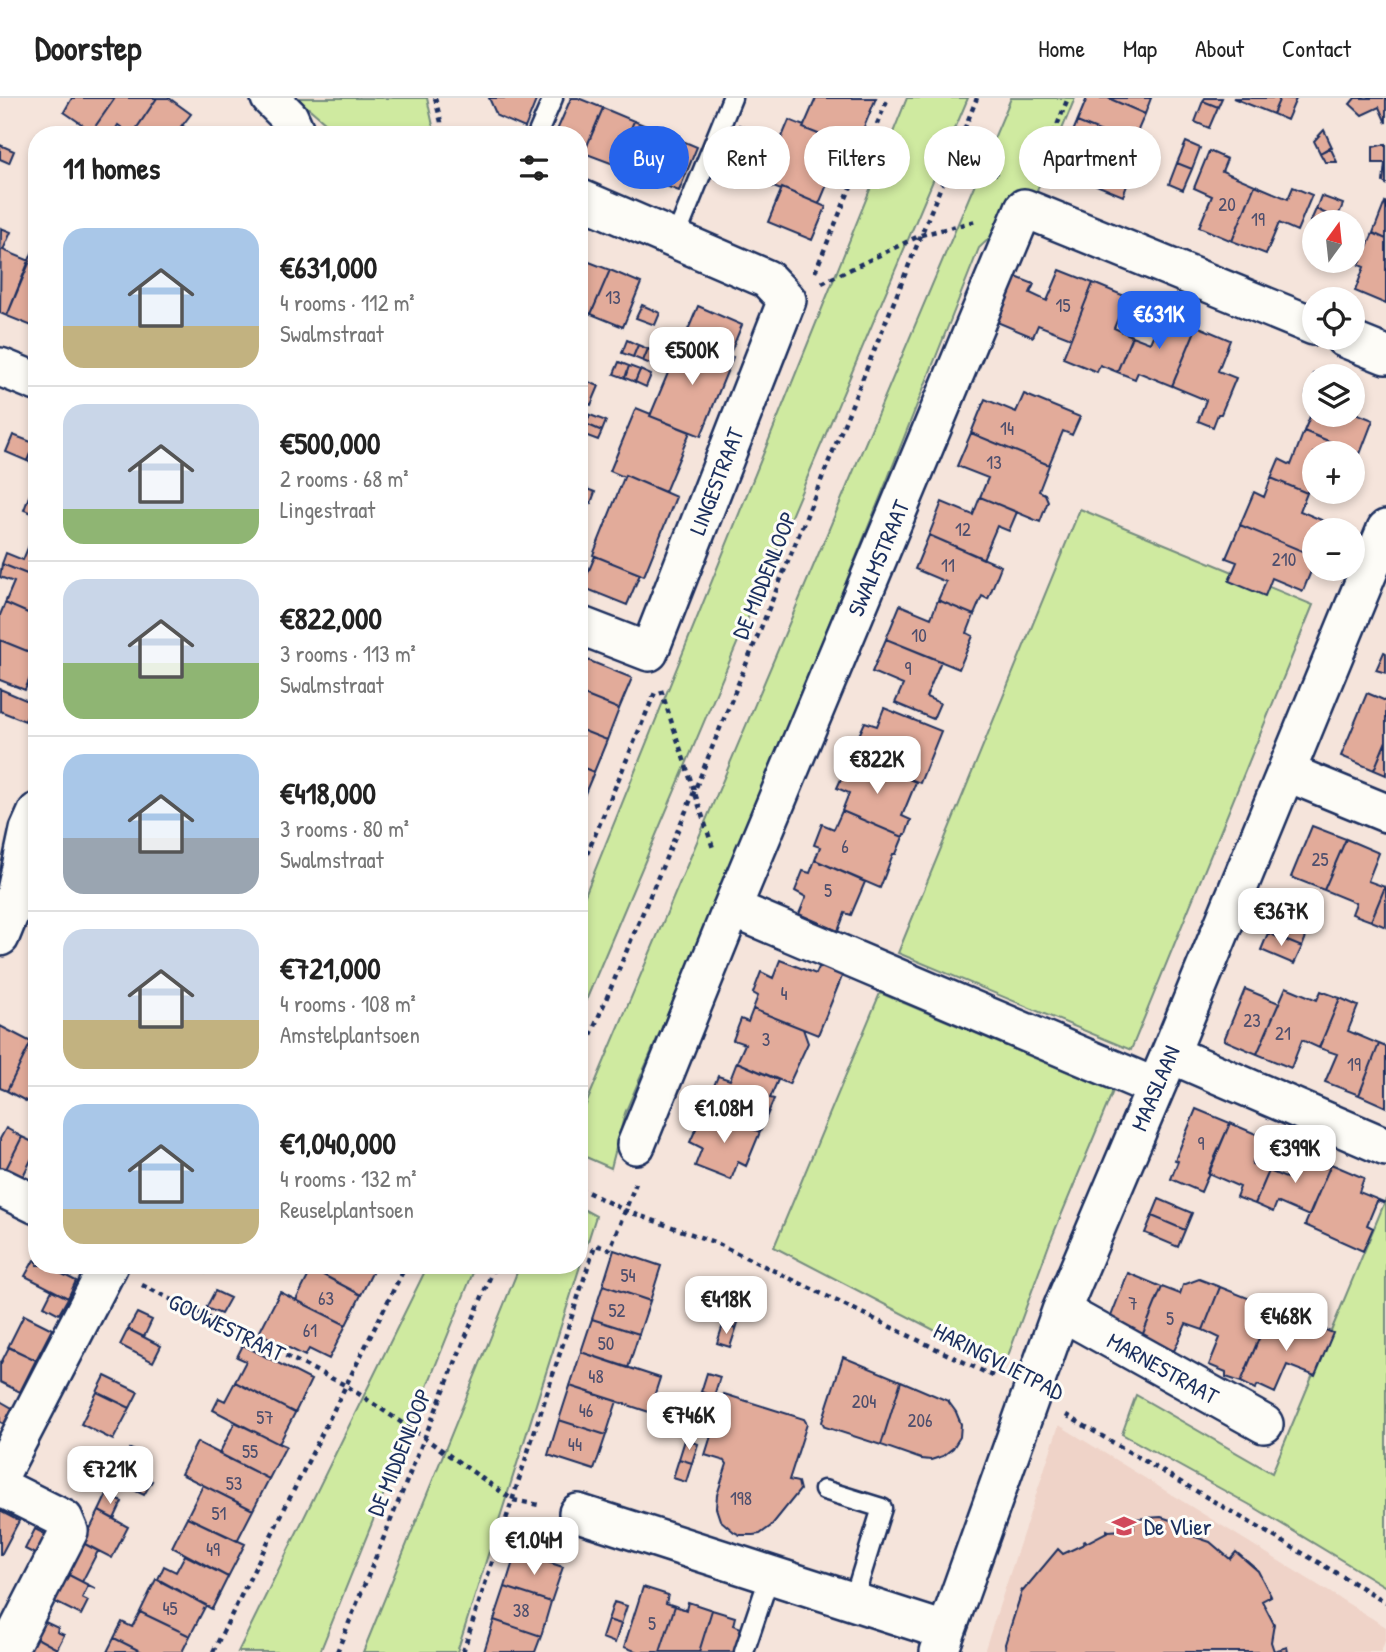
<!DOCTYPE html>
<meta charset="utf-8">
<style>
:root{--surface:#fff;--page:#f2f2f2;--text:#222;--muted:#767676;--line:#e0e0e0;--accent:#2563eb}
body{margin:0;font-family:"Patrick Hand",sans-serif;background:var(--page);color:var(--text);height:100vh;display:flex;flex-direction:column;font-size:26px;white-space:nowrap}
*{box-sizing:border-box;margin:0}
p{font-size:23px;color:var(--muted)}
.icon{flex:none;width:38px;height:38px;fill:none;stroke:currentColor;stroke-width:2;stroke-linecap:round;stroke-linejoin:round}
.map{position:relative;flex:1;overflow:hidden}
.side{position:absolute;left:28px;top:28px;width:560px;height:1148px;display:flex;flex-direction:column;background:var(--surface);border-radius:28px;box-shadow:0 4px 10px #0003}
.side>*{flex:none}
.guide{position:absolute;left:609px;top:28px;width:665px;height:63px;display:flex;gap:14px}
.needle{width:46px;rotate:15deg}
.tools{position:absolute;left:1302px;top:112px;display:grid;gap:14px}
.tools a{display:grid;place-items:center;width:63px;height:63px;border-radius:50%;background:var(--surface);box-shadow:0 4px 10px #0003;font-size:35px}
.price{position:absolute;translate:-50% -60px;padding:0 16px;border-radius:14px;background:#fff;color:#222;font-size:23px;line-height:46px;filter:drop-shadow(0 2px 4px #0008)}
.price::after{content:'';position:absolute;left:50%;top:42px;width:21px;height:16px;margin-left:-10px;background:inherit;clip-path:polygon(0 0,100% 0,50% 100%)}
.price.on{background:var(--accent);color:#fff}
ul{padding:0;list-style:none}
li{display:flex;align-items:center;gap:21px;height:175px;padding:0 35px}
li+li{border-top:2px solid var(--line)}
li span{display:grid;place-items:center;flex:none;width:196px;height:140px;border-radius:21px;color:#555}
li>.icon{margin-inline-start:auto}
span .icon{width:84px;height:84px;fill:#fffc;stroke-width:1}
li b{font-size:30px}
h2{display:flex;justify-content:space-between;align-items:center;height:84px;padding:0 35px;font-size:30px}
.pill{padding:0 24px;border-radius:32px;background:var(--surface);box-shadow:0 4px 10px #0003;font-size:24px;line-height:63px}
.pill.on{background:var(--accent);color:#fff}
header{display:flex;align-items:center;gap:42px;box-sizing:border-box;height:98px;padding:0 35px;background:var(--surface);border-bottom:2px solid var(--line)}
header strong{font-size:33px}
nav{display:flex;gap:38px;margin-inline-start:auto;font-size:24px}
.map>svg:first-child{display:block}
.built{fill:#efd3c8}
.green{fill:#cfeaa0;stroke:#758c7f;stroke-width:2}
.building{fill:#e2ab9a;stroke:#1b2f5e;stroke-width:2}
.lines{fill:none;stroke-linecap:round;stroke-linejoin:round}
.lane-casing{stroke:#1b2f5e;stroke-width:23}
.street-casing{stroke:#1b2f5e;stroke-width:42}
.path{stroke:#1b2f5e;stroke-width:4.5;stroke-dasharray:5 5;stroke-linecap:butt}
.lane{stroke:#fdfcf7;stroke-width:18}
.street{stroke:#fdfcf7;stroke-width:37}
.labels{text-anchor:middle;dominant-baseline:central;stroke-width:6;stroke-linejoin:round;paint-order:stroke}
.number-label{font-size:19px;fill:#4d4e6d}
.street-label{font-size:23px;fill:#1b2f5e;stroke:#fdfcf7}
.poi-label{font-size:23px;fill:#1b2f5e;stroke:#fdfcf7;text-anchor:start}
</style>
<header>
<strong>Doorstep</strong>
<nav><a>Home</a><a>Map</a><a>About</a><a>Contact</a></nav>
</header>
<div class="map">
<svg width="1386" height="1554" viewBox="0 0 1386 1554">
<rect width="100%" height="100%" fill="#f5e4db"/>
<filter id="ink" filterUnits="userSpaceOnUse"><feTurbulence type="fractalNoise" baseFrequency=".0143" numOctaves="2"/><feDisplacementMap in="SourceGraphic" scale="14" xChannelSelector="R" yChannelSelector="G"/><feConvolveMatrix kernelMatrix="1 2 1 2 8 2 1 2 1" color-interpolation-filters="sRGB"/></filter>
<g filter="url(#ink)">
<path class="built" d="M1059,1327l327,202v11l-5,14h-397z"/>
<path class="green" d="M297,0h130l8,37h-49l-27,-2 -33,-10z
M907,0h61l-389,919v-107z
M1011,0h64l-40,97 -56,53 -91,230 -157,389 -106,246 -14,55 -32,-14v-33z
M1080,411l233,96 -182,445 -233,-97z
M880,895l233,98 -63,151 -45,122 -23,-9 -208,-108z
M1386,1101v388l-134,-81 -130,-72 14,-39 136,78z
M579,1109l17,9 -139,436h-94l157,-387h59z
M428,1167h48l-156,387h-82z"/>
<path class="building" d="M72,0h43l-23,33 -28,-19z
M115,0h42l-25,37 -14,-10 -6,10h-15l-5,-4z
M157,0h12l22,16 -16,21h-43z
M489,0h48l-12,30 -28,-12z
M571,0h7l25,10 -19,45 -5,-3v-15h-24z
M816,0h60l-21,51 -52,-21z
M1087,0h21l37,16 -13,30 -55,-22z
M1108,0h43l-6,16z
M1205,0h17l-4,9 -15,-6z
M1233,0h47l-7,16z
M1280,0l16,1 -9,21 -14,-6z
M1355,0h31v25l-7,-16 -17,8 -12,-11z
M1203,3l15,6 -9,21 -14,-6z
M603,10l31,13 -18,44 -32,-12z
M789,22l15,6 -1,2 41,16 -25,60 -37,-16 -1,2 -18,-7z
M634,23l32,13 -19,45 -31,-14z
M1077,24l55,22 -8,19 10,4 -11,29 -49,-20 7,-16 -17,-7z
M182,27l1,1 12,9h-20z
M739,27l16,7 -3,9 -16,-6z
M1324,32l8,17 -12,6 -6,-12z
M755,34l16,6 -3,10 -16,-7z
M666,36l31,13 -18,44 -32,-12z
M736,37l16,6 -4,10 -16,-7z
M752,43l16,7 -4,9 -16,-6z
M1186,44l14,6 -8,21 -15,-6z
M1386,46v19h-13v-16z
M0,47l14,6 -5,12 -9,-4z
M1330,49l7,15h-12l-5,-9z
M1209,53l18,8 -5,12 33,14 -23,56 -33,-14 13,-31 -18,-8z
M1177,65l15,6 -9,21 -14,-6z
M1385,65h1v21l-3,-2z
M722,69l19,7 -5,13 -19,-8z
M1255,87l33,14 5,-12 19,8 -15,36 -18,-8 -13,31 -34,-13z
M782,90l44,19 -14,33 -44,-18z
M1321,98l22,8 -6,15 -21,-10z
M1385,104l1,1v36l-13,-6z
M1316,111l21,10 -1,3h-22v3l-4,-2z
M1,130l10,4 -8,18 27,11 -23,55 -7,-3z
M1373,135l13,6v65l-31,-13 9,-24 -5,-2z
M36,145h1v85l-30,-12z
M579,160l31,12 -19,44 -12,-5z
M610,172l31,13 -18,44 -32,-13z
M1060,172l33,13 -22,55 -33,-13 -5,12 -36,-15 19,-45 18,7 -4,9 17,8z
M1093,185l34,14 -13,31 18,8 -15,36 -17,-7 -3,7 -34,-14z
M642,207l18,8 -5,12 -19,-7z
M698,208l44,19 -13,31 -44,-19z
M1163,214l34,14 -25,60 -34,-14 -3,7 -18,-7 15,-36 18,7z
M1197,228l33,14 -12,31 18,7 -15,36h-3l-5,13 -15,-6 8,-21 -34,-14z
M683,239l50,20 -32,79 -51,-20z
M627,242l11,5 -5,12 -11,-4z
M638,247l10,4 -5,12 -10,-4z
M648,251l10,4 -5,12 -10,-4z
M619,264l10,4 -4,12 -11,-4z
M629,268l11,4 -5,12 -10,-4z
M640,272l11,5 -5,12 -11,-5z
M1314,276l4,2h-4v21l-8,-3z
M586,283l13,5 -8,19 -12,-5z
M1024,296l56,23 -8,18 -9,-4 -14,34 -78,-32 14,-34 31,13z
M1314,309v8h39v-3l20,8 -13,34 -56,-23z
M636,310l15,6 -1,2 40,16 -25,60 -40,-17 -1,2 -14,-6z
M579,312l11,5 -4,9 -7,-2z
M590,317l16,6 -4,10 -16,-7z
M579,324l7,2 -4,10 -3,-1z
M586,326l16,7 -4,9 -16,-6z
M1304,333l56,23 -7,17v-18h-39v23l-7,17 -36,-15 8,-19 12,6z
M971,335l78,32 -10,26 6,3 3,7 -8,21 -60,-25 8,-19 -31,-12z
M13,337l21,8 -7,18 -21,-9z
M33,351l4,1v15l-10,-4z
M625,377l51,22 -32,79 -51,-21z
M1271,380l36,15 -7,18 31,13 -3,6h-14v26l-74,-31 14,-33 10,5z
M579,388l16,6 -4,11 -12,-6z
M33,389l4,2v13l-9,-3z
M980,399l37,15 -8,19 -12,-5 -14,33 -54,-24 13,-33 31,13z
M28,401l9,3v13l-13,-5z
M579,410l8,3 -4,10 -4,-2z
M1240,427l74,31v8l-11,27 -31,-13 -7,18 -36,-15 8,-19 -11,-4z
M929,437l72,31 -13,33 -6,-3 -8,19 -36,-15 8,-18 -31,-13z
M32,440l5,2v38l-35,-14 4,-11 17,7z
M595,458l45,18 -13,31 -45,-18z
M2,466l35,14v39l-32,-14 9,-21 -14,-5z
M938,502l36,15 -7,18 6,3 -14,33 -73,-30 14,-34 31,13z
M5,505l32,14v38l-37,-15v-25z
M886,541l55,22 -15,36 14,6 -7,16 -38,-16 8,-18 -31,-13z
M0,542l37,15v6l-12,29 -25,-10z
M1384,554l2,1v20l-10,-3z
M580,559l52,21 -13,31 -40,-16z
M0,591l33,14 -8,18 -25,-10z
M579,595l40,16 -12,31 -28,-11z
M1367,595l19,8v40l-12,29 -33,-14z
M884,610l57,23 -21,52 -62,-25 5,-13 -7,-3 9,-20 12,4z
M579,631l28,11 -13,32 -15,-6z
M1386,643v34l-12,-5z
M858,660l58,24 -14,34 9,4 -5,14h-2l-1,3 -61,-26 7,-18 -12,-5 9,-20 6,2z
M579,668l15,6 -13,31h-2z
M842,713l61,26 -7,17h-3l-13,34 -65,-28 5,-13 -6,-2 8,-21 12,5z
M1312,728l34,13 -22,51 -33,-13z
M1346,741l33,14 -11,28 17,6 -14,34 -19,-7 4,-11 -32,-13z
M815,762l50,22 -14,33 -6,-2 -7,18 -39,-17 7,-17 -11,-6 8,-20 7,2z
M1385,789l1,1v39l-15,-6z
M1275,818l34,13 -7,18 -34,-14z
M1268,835l34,14 -8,17 -33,-14z
M780,862l36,14 4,-9 23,9 -25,61 -65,-26 5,-13 -5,-3 8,-21 12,6z
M1286,889l31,13 4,-9 19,7 -21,50 -17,-8 -11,28 -34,-14z
M1245,891l34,14 -22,51 -33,-14z
M1340,900l18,8 -10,25 31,13 -20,51 -34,-13 12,-28 -18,-6z
M753,911l50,20 5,14 -19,41 -52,-22 8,-18 -12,-4 8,-21 7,3z
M0,928l31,16 -24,49 -7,-3z
M31,944l6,2v63l-30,-16z
M1379,946l7,3v60l-27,-12z
M737,964l41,18 -8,18 4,1 -14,33 -49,-21 5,-12 -6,-3 8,-20 12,4z
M1196,1011l34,14 -29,69 -30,-13 7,-18 -3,-1z
M711,1013l49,21 -14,34 -8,-4 -7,18 -36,-14 7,-18 -12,-6 9,-20 6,2z
M1230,1025l33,14 -11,27 17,7 -14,33 -19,-7 4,-10 -32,-14z
M6,1030l16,9 -17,34 -5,-2v-30z
M22,1039l15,7v4l-16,32 -16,-9z
M1297,1053l34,13 -22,52 -32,-14 -4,10 -18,-8 14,-33 17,7z
M1331,1066l33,14 -5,14 25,10 -1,1 -6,-2 -10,24 6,3 -10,23 -58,-26z
M1159,1101l33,14 -7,17 -33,-14z
M1152,1118l33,14 -7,17 -33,-14z
M614,1152l47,16 -11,35 -47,-16z
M34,1162l3,1v4h8l31,16 -8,17 -43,-22z
M190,1167h19l-4,8z
M314,1167h62l-15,30 -49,-26z
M312,1171l49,26 -15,30 -50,-25z
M1128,1175l34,14 -22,54 -32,-17z
M1199,1181l21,8 -17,43 -17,-6 -12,27 -17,-7 -17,-3 22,-54 18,7 3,-9z
M603,1187l47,16 -11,33 -47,-15z
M1220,1189l33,13 -1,4 18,8 -29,70 -15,-5v-5l-17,-7 11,-27 -17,-8z
M52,1192l16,8 -9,16 -15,-8z
M215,1193l15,7 -9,16 -15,-6z
M280,1194l66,33 -17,34 -20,-10 -4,7 -46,-23z
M728,1208l14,4 -6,19 -13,-4z
M137,1215l15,7 -8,17 -16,-8z
M24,1217l28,14 -16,31 -28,-13z
M1289,1217l44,18 -18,43 -28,-11 -12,28 -17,-8 -3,4 -14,-7 22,-54 18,8z
M592,1221l47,15 -11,34 -47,-16z
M723,1227l13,4 -6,18 -13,-4z
M128,1231l33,17 -8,16 -33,-17z
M243,1247l68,35 -16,33 -60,-31 11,-21 -9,-4z
M9,1249l27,13 -16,32 -20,-10v-20l1,1z
M581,1254l79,26 -11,34 -79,-26z
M843,1259l58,24 -20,64 -56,-18 -3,-5z
M707,1275l13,4 -6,19 -13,-4z
M105,1278l33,16 -8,16 -33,-16z
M901,1283l47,20 8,11 5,12 -1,13 -7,11 -10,8 -12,4 -10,-1 -40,-14z
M235,1284l60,31 -16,31 -66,-34 6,-12 6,3z
M570,1288l47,15 -11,34 -47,-15z
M97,1294l33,16 -17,32 -32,-16z
M701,1294l13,4 -6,18 -13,-4z
M724,1296l80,25 3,5 -18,56 9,2 2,8 -29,36 -11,8 -7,1h-13l-6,-3 -14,-12 -4,-12 1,-13 10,-31 -2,-3 -20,-6z
M0,1303l12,7 -8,16 -4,-2z
M559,1322l47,15 -12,35 -46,-15z
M235,1324l44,22v-1l7,3 -17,33 -50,-25z
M685,1342l13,4 -6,19 -13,-4z
M197,1344l72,37 -16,31 -72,-36z
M130,1351l16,7 -9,17 15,8 -8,14 -30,-15z
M679,1361l13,4 -6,19 -13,-4z
M203,1387l50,25 -16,31 -50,-24z
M107,1396l15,8 -8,17 -15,-8z
M0,1413l19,10 -18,34h-1z
M99,1413l29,16 -16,31 -29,-15z
M187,1419l58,27 -17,33 -56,-30z
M1161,1419l28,9 -3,8 24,8 20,17 6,-7 22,19 13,25 -9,5 12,23 -3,18 3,9 13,-4 1,5h-282l-1,-8 17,-53 -1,-1 2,1 35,-42 5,5 21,-10 -1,-2 2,-1 1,2 21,-11v-2l2,1 25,-2 -1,-10z
M35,1431l16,8 -10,20 -16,-8z
M83,1445l15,8 -16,31 -15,-8z
M516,1454l47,15 -12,35 -46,-15z
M185,1457l43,22 -16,32 -54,-30 6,-13 12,6z
M67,1476l29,15 -8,-3 -6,12 6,3 -7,14 -28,-14z
M156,1481l50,26 -16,31 -50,-24z
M505,1489l46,15 -10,34 -47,-16z
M643,1489l25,8 -2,8 9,3 -15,46h-22l-14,-5z
M614,1504l13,4 -6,18 -13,-4z
M688,1504l24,8 -13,42h-39l15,-46 11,4z
M712,1512l23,7 -2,8 11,4 -7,23h-38z
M140,1514l50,24 -8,16h-40l-28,-14 8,-16 10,5z
M494,1522l47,16 -6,16h-51z
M608,1522l13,4 -6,19 -13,-5z
M43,1523l15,7 -1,4 7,3 -7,14 -22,-12z
M35,1539l22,12 -2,3 -27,-1z
M114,1540l28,14h-35z"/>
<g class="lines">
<g class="lane-casing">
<path id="lane" d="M537,37l16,-37
M675,141l57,-141
M824,1392l58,18 -29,93
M744,1554l26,-77"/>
</g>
<g class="street-casing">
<path id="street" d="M270,0l19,19 8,18
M579,100l188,81 20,21 -138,352 -70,-27
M1344,240l42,17
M0,269l37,15
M1286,674l100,41
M0,839l13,-32 16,-75 8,-18
M1170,956l216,93
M1155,989l-423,-179 292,-700 290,118
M636,1047l96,-237
M0,1089l37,18
M1061,1213l203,113
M0,1377l109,-210
M0,1389l64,32 5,12 -62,121
M578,1415l367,118
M939,1554l122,-341 109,-257 216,-525"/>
</g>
<path class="path" d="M435,0l6,24v13
M963,34l37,46
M1039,73l29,-73
M815,174l73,-174
M822,185l99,-48 55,-14
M661,592l52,158
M579,775l77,-183
M579,965l115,-271 283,-694
M579,1090l45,22 90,32 283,136
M142,1187l205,101 76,51 90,63 26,5
M1066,1317l320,187
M213,1554l193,-387
M337,1554l158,-387
M463,1554l132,-407 15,4 26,-66"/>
<use href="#lane" class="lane"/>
<use href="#street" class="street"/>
</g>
</g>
<defs>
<g id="school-bare" transform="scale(1.89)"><path d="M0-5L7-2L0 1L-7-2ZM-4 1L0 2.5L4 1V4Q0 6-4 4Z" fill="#d1495b" stroke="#fdfcf7" stroke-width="2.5" paint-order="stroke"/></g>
</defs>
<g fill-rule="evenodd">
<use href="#school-bare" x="1124" y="1428"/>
</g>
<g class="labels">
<g class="number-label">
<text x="1227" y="106">20</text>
<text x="1258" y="121">19</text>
<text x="613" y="199">13</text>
<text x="1063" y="207">15</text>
<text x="1007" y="330">14</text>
<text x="994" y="364">13</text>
<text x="963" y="431">12</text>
<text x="1284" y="461">210</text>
<text x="948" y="467">11</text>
<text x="919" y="537">10</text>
<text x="908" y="570">9</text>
<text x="845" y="748">6</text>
<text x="1320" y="761">25</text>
<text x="828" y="792">5</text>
<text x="784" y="895">4</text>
<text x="1252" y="922">23</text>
<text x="1283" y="935">21</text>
<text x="766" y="941">3</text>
<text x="1354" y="966">19</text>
<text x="1201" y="1045">9</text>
<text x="628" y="1177">54</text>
<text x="326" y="1200">63</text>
<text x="1133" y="1205">7</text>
<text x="617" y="1212">52</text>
<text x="1170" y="1220">5</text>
<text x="310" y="1232">61</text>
<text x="606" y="1245">50</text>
<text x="596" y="1278">48</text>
<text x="864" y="1303">204</text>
<text x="586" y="1312">46</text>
<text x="265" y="1319">57</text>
<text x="920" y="1322">206</text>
<text x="575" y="1346">44</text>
<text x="250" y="1353">55</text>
<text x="234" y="1385">53</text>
<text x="741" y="1400">198</text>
<text x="219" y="1415">51</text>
<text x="213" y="1451">49</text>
<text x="170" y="1510">45</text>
<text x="521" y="1512">38</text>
<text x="652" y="1525">5</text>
</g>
<g class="street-label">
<text transform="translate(716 383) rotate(-69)">LINGESTRAAT</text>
<text transform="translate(878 460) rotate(-67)">SWALMSTRAAT</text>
<text transform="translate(764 477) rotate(-68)">DE MIDDENLOOP</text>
<text transform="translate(1155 990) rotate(-67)">MAASLAAN</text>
<text transform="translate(227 1229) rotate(26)">GOUWESTRAAT</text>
<text transform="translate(999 1263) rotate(27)">HARINGVLIETPAD</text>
<text transform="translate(1163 1270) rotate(29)">MARNESTRAAT</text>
<text transform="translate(399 1354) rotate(-68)">DE MIDDENLOOP</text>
</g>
<g class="poi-label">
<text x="1144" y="1428">De Vlier</text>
</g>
</g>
</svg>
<div class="tools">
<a><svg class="needle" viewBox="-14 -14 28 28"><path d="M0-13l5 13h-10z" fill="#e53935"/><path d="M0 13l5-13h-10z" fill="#767676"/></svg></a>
<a><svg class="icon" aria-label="locate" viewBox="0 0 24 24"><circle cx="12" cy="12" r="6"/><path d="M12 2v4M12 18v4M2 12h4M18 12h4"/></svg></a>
<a><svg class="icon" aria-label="layers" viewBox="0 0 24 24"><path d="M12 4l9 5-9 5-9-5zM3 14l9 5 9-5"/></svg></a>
<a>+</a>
<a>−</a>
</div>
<b class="price on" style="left:1159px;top:253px">€631K</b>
<b class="price" style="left:692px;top:289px">€500K</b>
<b class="price" style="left:877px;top:698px">€822K</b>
<b class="price" style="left:1281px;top:850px">€367K</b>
<b class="price" style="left:724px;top:1047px">€1.08M</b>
<b class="price" style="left:1295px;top:1087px">€399K</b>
<b class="price" style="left:726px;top:1238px">€418K</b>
<b class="price" style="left:1286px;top:1255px">€468K</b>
<b class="price" style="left:689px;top:1354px">€746K</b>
<b class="price" style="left:110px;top:1408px">€721K</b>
<b class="price" style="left:534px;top:1479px">€1.04M</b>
<div class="guide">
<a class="pill on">Buy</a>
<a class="pill">Rent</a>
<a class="pill">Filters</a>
<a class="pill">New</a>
<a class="pill">Apartment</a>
</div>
<section class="side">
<h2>11 homes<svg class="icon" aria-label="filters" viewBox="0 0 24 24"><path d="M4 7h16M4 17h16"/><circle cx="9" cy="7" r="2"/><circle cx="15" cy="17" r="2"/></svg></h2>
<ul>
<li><span style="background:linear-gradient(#a9c7e8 70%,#c2b280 0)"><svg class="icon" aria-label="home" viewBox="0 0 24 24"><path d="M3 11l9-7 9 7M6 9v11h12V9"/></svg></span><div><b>€631,000</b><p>4 rooms · 112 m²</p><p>Swalmstraat</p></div></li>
<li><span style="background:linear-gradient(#c9d6e8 75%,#8fb573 0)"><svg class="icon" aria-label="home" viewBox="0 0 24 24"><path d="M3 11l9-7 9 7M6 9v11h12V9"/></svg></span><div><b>€500,000</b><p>2 rooms · 68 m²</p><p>Lingestraat</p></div></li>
<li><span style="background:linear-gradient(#c9d6e8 60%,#8fb573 0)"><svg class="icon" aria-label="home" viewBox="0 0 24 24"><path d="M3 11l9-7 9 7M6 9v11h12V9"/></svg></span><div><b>€822,000</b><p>3 rooms · 113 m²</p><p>Swalmstraat</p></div></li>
<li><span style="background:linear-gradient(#a9c7e8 60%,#9aa5b1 0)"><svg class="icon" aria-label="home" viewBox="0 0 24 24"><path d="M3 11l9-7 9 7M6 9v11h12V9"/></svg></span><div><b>€418,000</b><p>3 rooms · 80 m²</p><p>Swalmstraat</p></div></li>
<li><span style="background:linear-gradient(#c9d6e8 65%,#c2b280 0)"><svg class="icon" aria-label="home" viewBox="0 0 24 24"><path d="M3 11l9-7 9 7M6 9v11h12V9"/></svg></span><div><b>€721,000</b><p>4 rooms · 108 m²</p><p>Amstelplantsoen</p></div></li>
<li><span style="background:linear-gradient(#a9c7e8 75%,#c2b280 0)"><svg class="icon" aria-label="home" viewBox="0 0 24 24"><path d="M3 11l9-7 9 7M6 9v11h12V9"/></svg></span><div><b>€1,040,000</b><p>4 rooms · 132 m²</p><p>Reuselplantsoen</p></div></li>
</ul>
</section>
</div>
